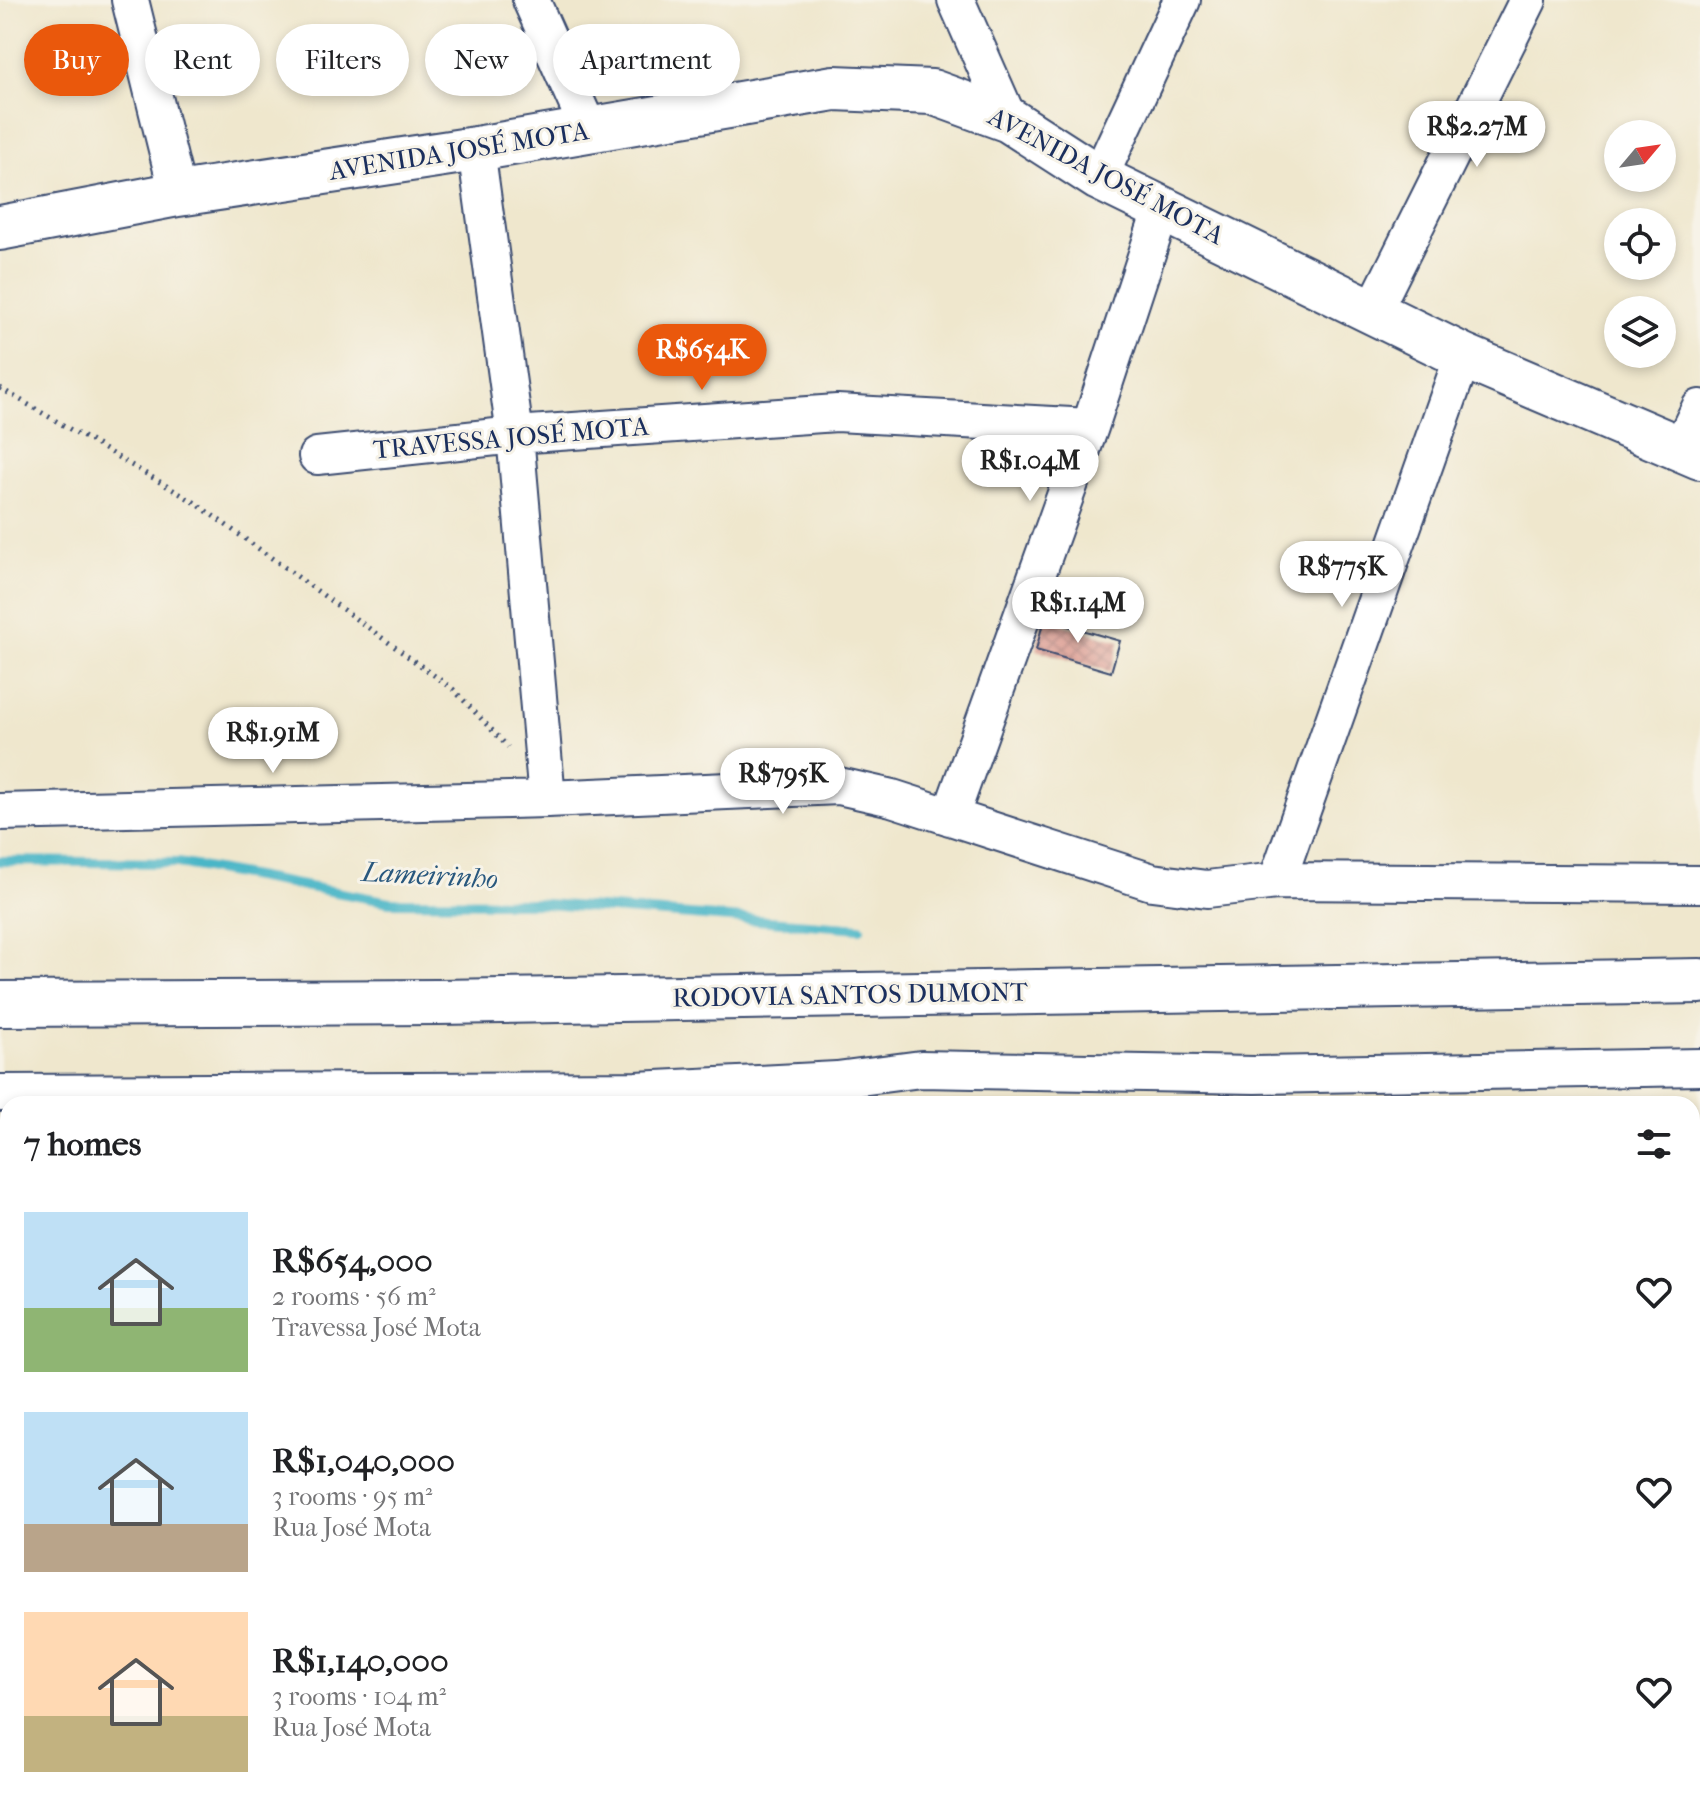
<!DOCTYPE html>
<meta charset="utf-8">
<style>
:root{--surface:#fff;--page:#f2f2f2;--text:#202124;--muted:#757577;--accent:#ea580c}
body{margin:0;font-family:"IM FELL French Canon",serif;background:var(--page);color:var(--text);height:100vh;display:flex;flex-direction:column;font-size:30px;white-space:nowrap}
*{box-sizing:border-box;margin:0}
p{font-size:26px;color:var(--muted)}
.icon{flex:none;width:44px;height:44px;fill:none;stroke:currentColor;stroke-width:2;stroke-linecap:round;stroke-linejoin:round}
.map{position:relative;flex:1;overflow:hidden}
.drawer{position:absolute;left:0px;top:1096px;width:1700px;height:714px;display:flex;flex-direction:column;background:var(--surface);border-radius:24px 24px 0 0;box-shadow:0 4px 12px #0003}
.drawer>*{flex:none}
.top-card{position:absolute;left:24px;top:24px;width:800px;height:72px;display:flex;gap:16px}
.needle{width:52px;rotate:61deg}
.fabs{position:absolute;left:1604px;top:120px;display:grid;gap:16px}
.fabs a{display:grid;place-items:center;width:72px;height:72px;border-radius:50%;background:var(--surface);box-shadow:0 4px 12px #0003;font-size:40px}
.price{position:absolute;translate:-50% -68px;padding:0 18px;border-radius:28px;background:#fff;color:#222;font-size:26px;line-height:52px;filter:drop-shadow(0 2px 4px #0008)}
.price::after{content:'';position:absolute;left:50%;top:48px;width:24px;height:18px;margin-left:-12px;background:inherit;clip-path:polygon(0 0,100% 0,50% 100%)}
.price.selected{background:var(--accent);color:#fff}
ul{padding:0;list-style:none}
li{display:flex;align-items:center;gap:24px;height:200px;padding:0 24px}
li span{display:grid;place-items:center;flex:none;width:224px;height:160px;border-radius:0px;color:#555}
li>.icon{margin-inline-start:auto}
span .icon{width:96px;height:96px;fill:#fffc;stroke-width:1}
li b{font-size:34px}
h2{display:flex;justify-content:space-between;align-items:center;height:96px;padding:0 24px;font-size:34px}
.pill{padding:0 28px;border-radius:36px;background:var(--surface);box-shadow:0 4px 12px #0003;font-size:28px;line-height:72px}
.pill.selected{background:var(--accent);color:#fff}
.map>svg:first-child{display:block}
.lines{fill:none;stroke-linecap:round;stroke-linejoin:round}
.stream{stroke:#4ab6c7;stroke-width:10}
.building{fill:url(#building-cross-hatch)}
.street-casing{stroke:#3b4b6f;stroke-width:40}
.secondary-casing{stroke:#3b4b6f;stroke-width:48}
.highway-casing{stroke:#3b4b6f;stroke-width:48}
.path{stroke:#3b4b6f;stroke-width:5;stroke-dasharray:2 6;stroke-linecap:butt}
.street{stroke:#fff;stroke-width:36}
.secondary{stroke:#fff;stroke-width:44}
.highway{stroke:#fff;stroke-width:44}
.labels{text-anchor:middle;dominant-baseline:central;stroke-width:6;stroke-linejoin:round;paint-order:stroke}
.street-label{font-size:26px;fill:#1b2f5e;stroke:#f7f3e8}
.water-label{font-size:28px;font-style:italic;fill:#29587e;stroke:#f7f3e8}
</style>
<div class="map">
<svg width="1700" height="1809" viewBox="0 0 1700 1809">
<defs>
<pattern id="building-cross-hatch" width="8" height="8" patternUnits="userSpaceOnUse" patternTransform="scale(2)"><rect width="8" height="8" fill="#da958b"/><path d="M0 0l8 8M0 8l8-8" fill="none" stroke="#b07a75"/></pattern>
</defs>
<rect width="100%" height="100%" fill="#f7f3e8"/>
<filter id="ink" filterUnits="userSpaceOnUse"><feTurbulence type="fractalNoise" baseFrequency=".0125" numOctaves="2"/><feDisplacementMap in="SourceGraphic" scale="16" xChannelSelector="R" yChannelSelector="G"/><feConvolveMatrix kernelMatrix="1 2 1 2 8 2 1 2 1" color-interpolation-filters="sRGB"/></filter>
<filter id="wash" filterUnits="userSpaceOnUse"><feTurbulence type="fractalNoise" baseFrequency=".006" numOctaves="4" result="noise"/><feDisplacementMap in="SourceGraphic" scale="32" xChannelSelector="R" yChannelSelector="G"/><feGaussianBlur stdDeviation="1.8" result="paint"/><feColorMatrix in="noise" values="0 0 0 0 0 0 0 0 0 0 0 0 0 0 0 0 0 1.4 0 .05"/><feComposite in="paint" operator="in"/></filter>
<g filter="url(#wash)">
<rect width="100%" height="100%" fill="#efe7cd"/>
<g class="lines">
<path class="stream" d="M0,861l178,2 212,39 143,1 327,25
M990,1802l1,7"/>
</g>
<g id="blocks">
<path class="building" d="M1044,619l76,22 -9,31 -75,-22z"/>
</g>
</g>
<g filter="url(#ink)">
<use href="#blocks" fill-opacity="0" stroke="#3b4b6f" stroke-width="2"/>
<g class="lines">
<g class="street-casing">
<path id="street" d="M130,0l48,194
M531,0l58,130
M956,0l53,120
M476,149l39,286 32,364 292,-13 53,12 260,84 55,7 70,-8 423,3
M1099,178l83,-178
M1373,311l155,-311
M1681,447l19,-39
M317,456l198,-21 322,-22 253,14
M0,812l547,-13
M950,817l140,-390 72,-219
M1277,881l186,-525
M0,1093l636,-3 201,-10 84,-11 334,6 445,-8
M1692,1587l8,-16
M0,1734l8,-1
M1692,1781l8,-32
M690,1802l2,7
M845,1802l1,7
M1380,1802l1,7
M1562,1809l6,-7"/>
</g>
<g class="secondary-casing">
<path id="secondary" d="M0,228l178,-34 298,-45 358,-61 98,4 77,28 90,58 364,178 237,101"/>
</g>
<g class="highway-casing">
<path id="highway" d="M0,1004l438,-2 1262,-21"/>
</g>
<path class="path" d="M0,388l194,114 259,187 55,58"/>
<use href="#street" class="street"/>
<use href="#secondary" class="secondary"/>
<use href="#highway" class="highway"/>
</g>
</g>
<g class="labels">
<g class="street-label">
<text transform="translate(459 151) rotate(-9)">AVENIDA JOSÉ MOTA</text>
<text transform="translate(1106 176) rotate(28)">AVENIDA JOSÉ MOTA</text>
<text transform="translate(511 438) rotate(-5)">TRAVESSA JOSÉ MOTA</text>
<text transform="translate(850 995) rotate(-1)">RODOVIA SANTOS DUMONT</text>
</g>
<g class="water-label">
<text transform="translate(430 875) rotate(3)">Lameirinho</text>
</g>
</g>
</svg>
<div class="fabs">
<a><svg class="needle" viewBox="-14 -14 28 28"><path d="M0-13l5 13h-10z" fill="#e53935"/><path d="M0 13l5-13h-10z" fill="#757577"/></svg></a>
<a><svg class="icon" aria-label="locate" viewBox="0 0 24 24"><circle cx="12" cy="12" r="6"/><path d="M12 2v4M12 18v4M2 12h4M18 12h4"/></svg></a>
<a><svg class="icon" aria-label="layers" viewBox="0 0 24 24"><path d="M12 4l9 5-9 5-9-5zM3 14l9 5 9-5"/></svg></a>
</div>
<b class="price" style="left:1477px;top:169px">R$2.27M</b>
<b class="price selected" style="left:702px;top:392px">R$654K</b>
<b class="price" style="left:1030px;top:503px">R$1.04M</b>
<b class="price" style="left:1342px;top:609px">R$775K</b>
<b class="price" style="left:1078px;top:645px">R$1.14M</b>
<b class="price" style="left:273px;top:775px">R$1.91M</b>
<b class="price" style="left:783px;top:816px">R$795K</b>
<div class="top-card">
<a class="pill selected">Buy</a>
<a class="pill">Rent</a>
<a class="pill">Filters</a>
<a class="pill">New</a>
<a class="pill">Apartment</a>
</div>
<section class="drawer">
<h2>7 homes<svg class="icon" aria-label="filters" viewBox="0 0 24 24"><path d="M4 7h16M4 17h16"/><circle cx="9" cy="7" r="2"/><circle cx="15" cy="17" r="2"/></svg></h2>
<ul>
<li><span style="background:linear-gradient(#bfe0f5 60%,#8fb573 0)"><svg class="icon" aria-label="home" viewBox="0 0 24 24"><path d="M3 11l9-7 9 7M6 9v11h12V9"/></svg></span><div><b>R$654,000</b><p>2 rooms · 56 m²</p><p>Travessa José Mota</p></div><svg class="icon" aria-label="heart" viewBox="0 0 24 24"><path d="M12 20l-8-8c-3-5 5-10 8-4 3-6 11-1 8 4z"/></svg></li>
<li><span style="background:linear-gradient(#bfe0f5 70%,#b9a48a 0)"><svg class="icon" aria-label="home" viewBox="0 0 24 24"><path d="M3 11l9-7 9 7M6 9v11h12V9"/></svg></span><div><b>R$1,040,000</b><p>3 rooms · 95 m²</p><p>Rua José Mota</p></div><svg class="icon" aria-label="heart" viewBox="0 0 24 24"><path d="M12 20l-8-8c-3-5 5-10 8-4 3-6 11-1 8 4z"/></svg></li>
<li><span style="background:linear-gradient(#ffd9b3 65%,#c2b280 0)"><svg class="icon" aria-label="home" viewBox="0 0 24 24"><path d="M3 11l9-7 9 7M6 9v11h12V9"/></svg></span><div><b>R$1,140,000</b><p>3 rooms · 104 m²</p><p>Rua José Mota</p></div><svg class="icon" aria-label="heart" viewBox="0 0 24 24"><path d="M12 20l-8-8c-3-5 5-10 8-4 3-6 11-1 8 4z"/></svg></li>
</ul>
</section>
</div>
